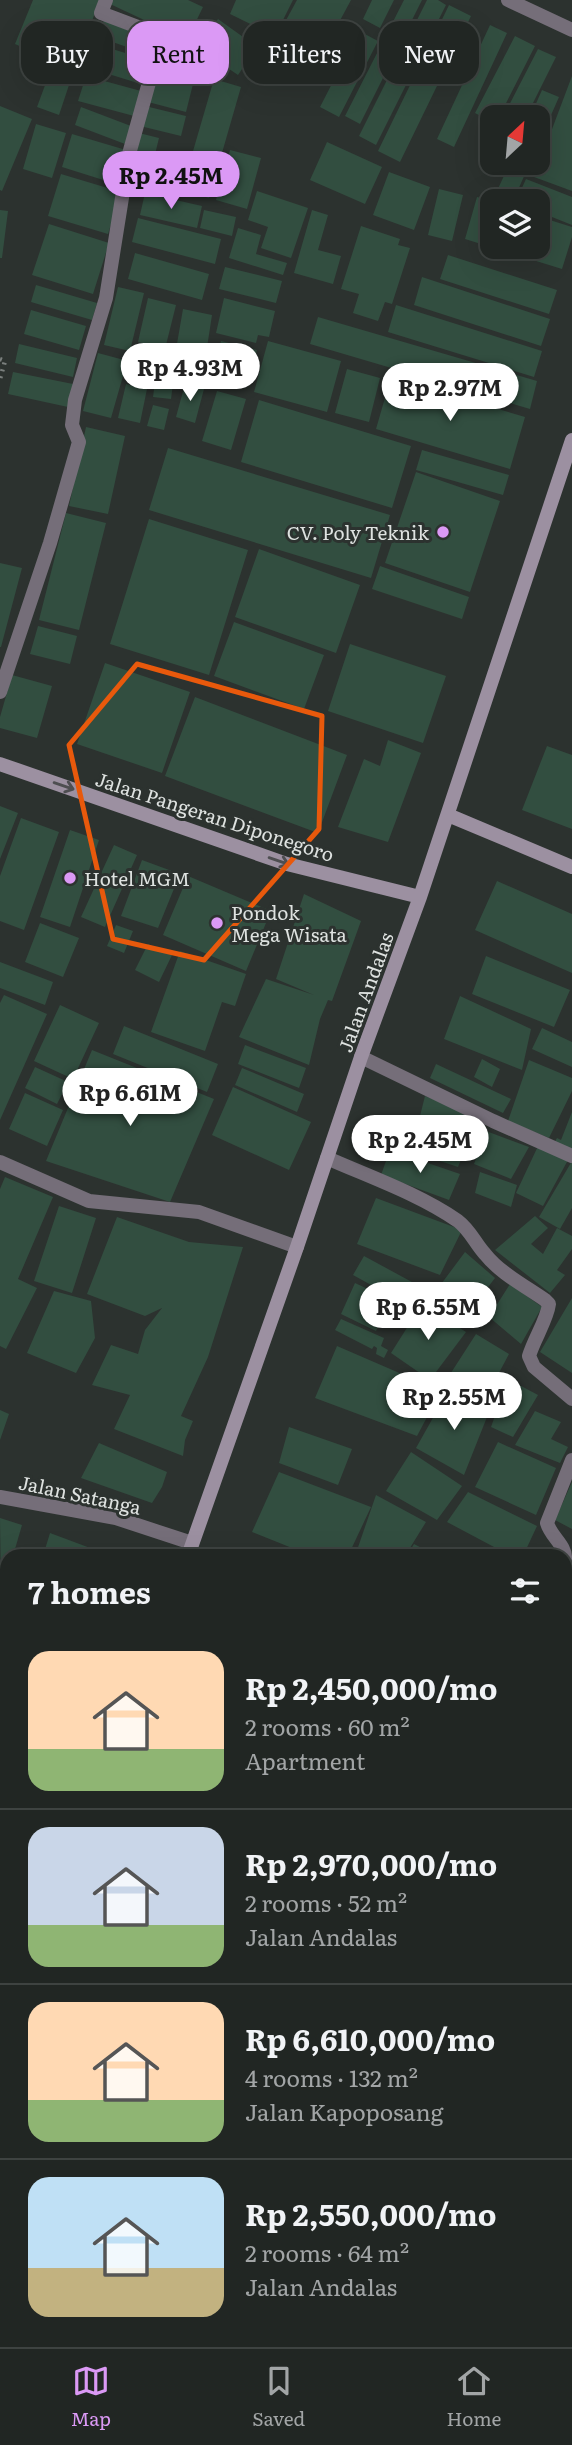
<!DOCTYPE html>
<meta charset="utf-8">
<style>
:root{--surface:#212623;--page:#2d3230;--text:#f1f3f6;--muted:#a2a5a6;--line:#3e4341;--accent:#db99f5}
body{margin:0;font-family:Literata,serif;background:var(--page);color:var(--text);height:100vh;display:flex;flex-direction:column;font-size:26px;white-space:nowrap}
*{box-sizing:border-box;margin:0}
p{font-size:23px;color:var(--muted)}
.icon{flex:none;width:38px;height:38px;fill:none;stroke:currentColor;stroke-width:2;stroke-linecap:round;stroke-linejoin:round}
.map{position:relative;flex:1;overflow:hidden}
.sheet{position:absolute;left:0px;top:1549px;width:572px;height:800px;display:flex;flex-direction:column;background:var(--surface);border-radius:21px 21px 0 0;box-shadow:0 7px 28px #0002,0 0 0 2px var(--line)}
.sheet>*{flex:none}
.guide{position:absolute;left:21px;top:21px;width:530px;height:63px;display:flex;gap:14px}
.needle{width:46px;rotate:26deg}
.tools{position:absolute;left:480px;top:105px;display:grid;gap:14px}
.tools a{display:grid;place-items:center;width:70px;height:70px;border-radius:14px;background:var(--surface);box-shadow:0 7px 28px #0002,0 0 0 2px var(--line);font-size:35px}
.price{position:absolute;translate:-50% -60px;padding:0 16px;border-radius:24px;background:#fff;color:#222;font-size:23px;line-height:46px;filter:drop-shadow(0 2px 4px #0008)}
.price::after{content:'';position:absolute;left:50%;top:42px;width:21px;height:16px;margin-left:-10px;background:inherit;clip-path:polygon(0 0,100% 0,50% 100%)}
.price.selected{background:var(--accent);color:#111}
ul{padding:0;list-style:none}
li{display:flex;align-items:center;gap:21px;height:175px;padding:0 28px}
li+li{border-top:2px solid var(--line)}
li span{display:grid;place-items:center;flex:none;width:196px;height:140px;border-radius:21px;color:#555}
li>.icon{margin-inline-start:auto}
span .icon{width:84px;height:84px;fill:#fffc;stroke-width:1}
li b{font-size:30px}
h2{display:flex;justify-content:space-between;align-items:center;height:84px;padding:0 28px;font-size:30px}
.chip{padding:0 24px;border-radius:21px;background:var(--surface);box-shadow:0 7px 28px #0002,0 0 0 2px var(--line);font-size:24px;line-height:63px}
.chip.selected{background:var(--accent);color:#111}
.menu{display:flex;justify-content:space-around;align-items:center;height:98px;border-top:2px solid var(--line);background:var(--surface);font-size:19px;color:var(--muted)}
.menu a{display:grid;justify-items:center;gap:4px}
.menu .selected{color:var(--accent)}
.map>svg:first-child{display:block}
.building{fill:#324e40}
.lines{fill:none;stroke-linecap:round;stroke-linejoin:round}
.path{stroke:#7a7f7d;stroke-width:4.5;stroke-dasharray:2 5;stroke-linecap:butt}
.street{stroke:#756e79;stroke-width:14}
.secondary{stroke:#9c90a1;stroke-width:14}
.oneway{stroke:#4e4e51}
.marked{fill:none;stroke:#e8590c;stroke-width:5;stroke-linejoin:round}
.poi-dot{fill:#db99f5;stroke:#2c322f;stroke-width:2.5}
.labels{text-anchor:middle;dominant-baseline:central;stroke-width:6;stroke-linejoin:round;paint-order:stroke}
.poi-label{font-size:19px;fill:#dee2e0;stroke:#2c322f;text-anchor:start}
.street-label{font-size:19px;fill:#dee2e0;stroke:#2c322f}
</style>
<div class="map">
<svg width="572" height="2347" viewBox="0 0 572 2347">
<rect width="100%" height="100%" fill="#2c322f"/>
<path class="building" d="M33,0h67l-27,70 -58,-26z
M112,0h76l15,7 -16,33 -77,-36z
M236,0h57l-18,36 -45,-22z
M297,0h54l-43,80 -42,-23z
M372,0h22l-14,28 -17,-9z
M404,0h18l-62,124 -15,-8z
M427,0h11l8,5 -70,140 -17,-9z
M449,5l22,11 -71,146 -22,-11z
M218,19l39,28 -19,28 -40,-27z
M104,20l51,17 -5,18 -52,-18z
M490,25l17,8 -53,114 -17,-8z
M359,31l19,10 -39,76 -19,-10z
M515,36l20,10 -36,71h-7v5l-17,-9z
M166,43l31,9 -6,22 -32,-10z
M96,44l52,16 -7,24 -52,-16z
M538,49l18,8 -30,60h-23z
M51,69l21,7 -13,39 -22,-8z
M156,71l38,9 -8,32 -38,-10z
M86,76l55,15 -7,25 -56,-15z
M572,76v115l-38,-14z
M214,79l27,8 -32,111 -49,-14 10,-32 21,6z
M542,90l17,7 -22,50v-30h-7z
M0,106l32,13 -30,72 -2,-1z
M145,106l41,10 -5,20 -41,-10z
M81,107l50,19 -6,18 -50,-19z
M36,124l30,9 -14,45 -29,-9z
M139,133l20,5 -9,37 -20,-5z
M72,134l54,16 -10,34 -54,-17z
M327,142l55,25 -17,37 -55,-24z
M230,150l31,8 -14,51 -31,-9z
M510,163h20l-17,38 -18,-6z
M389,172l41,15 -16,43 -41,-15z
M61,174l60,18 -13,42 -60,-18z
M526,179l46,18v28l-35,-14v-10h-21z
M439,189l24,6 -11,46 -24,-6z
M257,191l51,17 -17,50 -30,-10 7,-21 -20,-7z
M145,193l57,13 -5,22 -57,-13z
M477,197l15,4v46h45v-31l35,11v10l-10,32 -97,-30z
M0,210l8,1 -6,47h-2z
M204,210l32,7 -4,19 -32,-8z
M312,210l16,5 -10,35 23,6 -8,28 -39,-11z
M138,218l83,21 -6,25 -83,-22z
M49,224l60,19 -16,51 -61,-19z
M361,226l39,13 -2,6 12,3 -18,56 -7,-2 -7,19 -25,-8 6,-19 -18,-5z
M238,228l23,7 -5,19 31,9 -4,12 -54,-17z
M135,253l74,21 -7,26 -74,-21z
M448,255l109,35 -8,24 -109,-35z
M225,267l57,14 -6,22 -57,-14z
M422,277l128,42 -9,27 -127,-41z
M36,285l61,18 -5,17 -61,-18z
M118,287l26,6 -14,58 -26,-6z
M148,298l28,7 -11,44 -27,-7z
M224,298l51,13 -6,26 -11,-2 -2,8 -40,-10z
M396,305l146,46 -8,26 -146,-45z
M183,309l29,6 -8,52 -30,-6z
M31,310l55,16 -7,24 -55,-16z
M318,317l219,64 -7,28 -220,-65z
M221,341l36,9 -9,34 -36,-9z
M268,341l73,20 -14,51 -73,-20z
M19,344l58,14 -4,19 -58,-14z
M98,353l41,11 -5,15 -11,-3 -12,42 -28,-7z
M347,369l33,9 -11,44 -34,-9z
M13,372l60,12 -5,23 -60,-13z
M391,377l134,40 -15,52 -134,-40z
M155,382l18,2 -2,15 -18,-2z
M126,384l21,5 -7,34 -22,-5z
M185,384l19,5 -9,34 -19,-6z
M217,391l29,8 -15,51 -29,-9z
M259,400l152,46 -19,62 -151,-46z
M153,405l16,4 -5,21 -17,-4z
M86,427l39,9 -17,78 -39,-8z
M168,448l222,67 -19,63 -222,-68z
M422,450l87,25 -6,20 -87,-25z
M416,472l84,29 -30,91 -85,-29z
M66,513l40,10 -27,107 -40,-10z
M149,519l99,31 -39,125 -99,-31z
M259,549l101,36 -24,68 -101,-36z
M0,563l22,5 -21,79h-1z
M380,566l89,31 -7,22 -90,-30z
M234,622l90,33 -20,54 -90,-33z
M38,626l39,10 -7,28 -40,-10z
M350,644l96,32 -23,67 -95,-32z
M105,663l85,29 -28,81 -85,-29z
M12,675l40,11 -15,52 -37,-10v-11z
M195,697l152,58 -29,78 -153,-57z
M388,740l33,13 -33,89 -50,-15 26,-68 16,7z
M547,746l25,9v74l-50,-19z
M0,806l18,7 -18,46z
M21,818l38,14 -35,98 -24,-9v-45z
M70,830l29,10 -29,87 -30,-10z
M114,845l23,10 -32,72 -24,-10z
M142,860l38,14 -22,54 -37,-12z
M188,876l83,35 -25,60 -83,-36z
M497,881l75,33v59l-97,-43z
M304,894l57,27 -29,80 -4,-1 -8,19 -11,46 -70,-28 27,-58 48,16 -38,-16z
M40,923l39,15 -16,39 -38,-15z
M116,925l17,6 -9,22 -17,-7z
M148,944l24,11 -13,27 -24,-12z
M180,951l66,23 -11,32 -13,-4 -17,49 -54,-19z
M486,956l84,34 -16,37 -82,-33z
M0,962l53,20 -8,23 -45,-17z
M4,995l43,19 -47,106v-117z
M460,996l71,33 -9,41 -78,-31z
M60,1005l39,18 -26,56 -39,-18z
M124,1026l94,38 -11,28 -94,-38z
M542,1028l30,14v25l-40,-18z
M245,1045l61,23 -7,20 -61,-24z
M92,1050l122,49 -44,103 -124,-41z
M482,1059l18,10 -8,18 -18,-10z
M529,1060l43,18v13l-23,47 -41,-17z
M436,1064l75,35 -8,14 -73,-35z
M35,1067l33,15 -11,22 -32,-16z
M242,1068l62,26 -7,18 -62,-27z
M233,1087l78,35 -22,48 -77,-35z
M25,1093l38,17 -16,36 -38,-17z
M425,1096l51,19 -10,21 -47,-16z
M572,1112v43l-19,-10 4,-7 4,2z
M416,1122l52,20 -10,25 -51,-17z
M486,1131l43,16 -18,32 -37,-15z
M539,1144l29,16 -25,46 -27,-13z
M390,1150l70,24 -11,26 -68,-25z
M572,1161v47l-12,21 -21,-12z
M480,1172l37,13 -6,22 -36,-14z
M5,1177l48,20 -35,82 19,9 -31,61 -6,-3v-157z
M376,1198l86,32 -22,45 -83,-31z
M59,1206l37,12 -24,75 -38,-12z
M535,1216l13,12 -17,16 12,10 14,-26 15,8v13l-15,21 8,5 -15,18 -55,-43z
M117,1217l72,25 54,5 -35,110 -27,59 12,5 -8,19 -2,16 -69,-27 16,-34 -38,-10 19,-40 27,9 7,-24 17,-22 -17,8 -58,-22z
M465,1252l30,26 -32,42 -33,-21z
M364,1256l59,32 -12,19 -58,-32z
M355,1283l36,17 -15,31 -35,-17z
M510,1284l32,23 -21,37 -32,-27z
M54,1291l37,10 4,37 -19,35 -49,-20z
M572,1298v75l-32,-21z
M422,1304l44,28 -36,48 -39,-27z
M341,1319l43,19 -3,8 7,4 -4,8 -8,-4 1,-6 -3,-2 -2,3 -37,-19z
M476,1334l33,20 -25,47 -37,-22z
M337,1346l104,45 -24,45 -102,-38z
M508,1379l30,16 -25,42 -22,-10z
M448,1391l41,21 -25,63 -48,-27z
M0,1410l9,4 -9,26z
M535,1411l26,11 -10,17 17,8 -8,16 -45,-18z
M289,1427l63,22 -14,36 -59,-22z
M498,1442l58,26 -20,47 -61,-28z
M99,1443l68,29 -5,15 -10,16 -71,-25z
M411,1452l51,34 -25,34 -51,-29z
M279,1472l92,35 -23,49h-36l-60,-24z
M572,1482v47l-17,-9z
M468,1492l69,34 -14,30h-12l-64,-34z
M376,1495l50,27 -21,34h-50z
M0,1518l22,7 -9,31h-6v18l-6,20z
M50,1533l59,22v1h-66z
M414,1544l23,12h-30z
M570,1631l2,1v82l-7,-3v-70z
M0,1680l7,3v46l-7,-2z
M5,1731l2,1v54l-7,-2v-38z
M565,1802l7,3v21l-7,-3z
M565,1830l7,3v19l-7,-3z
M0,1843l7,3v41l-7,-2z
M565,1877l7,3v27l-7,-3z
M0,1890l7,2v30l-5,15 -2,-1z
M565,2069l7,3v17l-7,16z
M565,2242l7,1v62l-7,-1z
M10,2342h29l15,4 -46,1z
M80,2342h40l-2,5h-40z
M124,2342h25l14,5h-41z
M157,2342h32l-1,5h-17z
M199,2342h43l-2,5h-27z
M419,2342h23l-2,5h-23z
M470,2342h56l-1,5h-56z
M534,2342h20l18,2v3h-39z"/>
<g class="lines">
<path class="path" d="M0,359l5,2 -5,18"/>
<path class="street" d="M508,0l64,30
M0,692l50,-149 29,-101 -7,-17 3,-25 31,-102 23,-144 33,-118 -61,-23 5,-13
M361,1057l132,64 79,35
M327,1158c43,19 92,36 131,63 12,9 17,22 27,33 15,19 40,32 60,46l4,4c-2,16 -15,35 -20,52l5,11 38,32
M0,1162l89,39 110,11 98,35
M0,1497l116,21 76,25
M565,1559c1,-14 -14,-22 -18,-36l25,-63
M565,1735l7,2
M0,1831l7,2
M0,2245l7,2
M305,2342l19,5"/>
<path class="secondary" d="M0,764l287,100 133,33
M448,815l124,52
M188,1556l109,-309 64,-190 59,-160 152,-457
M0,2148l7,-23"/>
</g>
<defs><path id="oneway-shaft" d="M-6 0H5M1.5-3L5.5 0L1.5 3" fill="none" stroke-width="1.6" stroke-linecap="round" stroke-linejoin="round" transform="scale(1.75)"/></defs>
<g class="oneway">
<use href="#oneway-shaft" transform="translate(64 786) rotate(19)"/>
<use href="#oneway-shaft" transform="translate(279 861) rotate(19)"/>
</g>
<path class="marked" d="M137,664l185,52 -3,113 -115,131 -91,-21 -44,-194z"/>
<g class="poi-dot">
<circle cx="443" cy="532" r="7"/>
<circle cx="70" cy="878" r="7"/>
<circle cx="217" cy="923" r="7"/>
</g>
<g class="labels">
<g class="poi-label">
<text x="429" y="532" text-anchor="end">CV. Poly Teknik</text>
<text x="84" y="878">Hotel MGM</text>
<text x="231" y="912">Pondok<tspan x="231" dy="22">Mega Wisata</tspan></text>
</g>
<g class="street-label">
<text transform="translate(215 816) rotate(18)">Jalan Pangeran Diponegoro</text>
<text transform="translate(365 992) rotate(-70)">Jalan Andalas</text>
<text transform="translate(80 1494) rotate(12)">Jalan Satanga</text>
</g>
</g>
</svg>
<div class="tools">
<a><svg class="needle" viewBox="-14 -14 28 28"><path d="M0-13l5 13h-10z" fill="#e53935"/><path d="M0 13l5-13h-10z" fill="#a2a5a6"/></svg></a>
<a><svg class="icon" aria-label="layers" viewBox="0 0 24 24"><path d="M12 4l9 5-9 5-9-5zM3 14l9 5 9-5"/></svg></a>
</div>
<b class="price selected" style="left:171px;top:211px">Rp 2.45M</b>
<b class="price" style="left:190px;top:403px">Rp 4.93M</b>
<b class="price" style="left:450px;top:423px">Rp 2.97M</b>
<b class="price" style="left:130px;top:1128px">Rp 6.61M</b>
<b class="price" style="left:420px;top:1175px">Rp 2.45M</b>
<b class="price" style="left:428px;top:1342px">Rp 6.55M</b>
<b class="price" style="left:454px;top:1432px">Rp 2.55M</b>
<div class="guide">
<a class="chip">Buy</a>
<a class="chip selected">Rent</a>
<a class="chip">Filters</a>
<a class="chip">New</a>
</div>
<section class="sheet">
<h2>7 homes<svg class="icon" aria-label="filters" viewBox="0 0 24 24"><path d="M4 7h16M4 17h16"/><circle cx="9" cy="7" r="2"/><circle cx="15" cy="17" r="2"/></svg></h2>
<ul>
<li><span style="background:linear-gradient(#ffd9b3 70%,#8fb573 0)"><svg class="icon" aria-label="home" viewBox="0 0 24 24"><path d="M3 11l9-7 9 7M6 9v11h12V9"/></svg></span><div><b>Rp 2,450,000/mo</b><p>2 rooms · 60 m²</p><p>Apartment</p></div></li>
<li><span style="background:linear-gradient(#c9d6e8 70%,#8fb573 0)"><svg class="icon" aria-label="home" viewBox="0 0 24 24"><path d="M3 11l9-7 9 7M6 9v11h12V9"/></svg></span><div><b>Rp 2,970,000/mo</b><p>2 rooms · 52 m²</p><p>Jalan Andalas</p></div></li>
<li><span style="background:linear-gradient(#ffd9b3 70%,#8fb573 0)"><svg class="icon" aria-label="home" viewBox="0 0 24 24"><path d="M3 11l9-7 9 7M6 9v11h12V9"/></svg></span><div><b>Rp 6,610,000/mo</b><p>4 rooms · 132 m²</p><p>Jalan Kapoposang</p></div></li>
<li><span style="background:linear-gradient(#bfe0f5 65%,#c2b280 0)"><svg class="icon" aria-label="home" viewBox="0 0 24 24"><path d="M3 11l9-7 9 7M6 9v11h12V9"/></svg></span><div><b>Rp 2,550,000/mo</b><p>2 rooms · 64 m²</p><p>Jalan Andalas</p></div></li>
</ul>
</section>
</div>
<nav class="menu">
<a class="selected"><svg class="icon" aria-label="map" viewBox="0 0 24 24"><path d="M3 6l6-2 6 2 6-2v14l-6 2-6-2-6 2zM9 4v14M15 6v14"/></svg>Map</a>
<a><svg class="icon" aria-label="saved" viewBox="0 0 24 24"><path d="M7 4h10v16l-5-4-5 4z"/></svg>Saved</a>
<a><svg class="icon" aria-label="home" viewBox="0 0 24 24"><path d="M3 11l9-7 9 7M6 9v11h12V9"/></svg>Home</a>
</nav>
